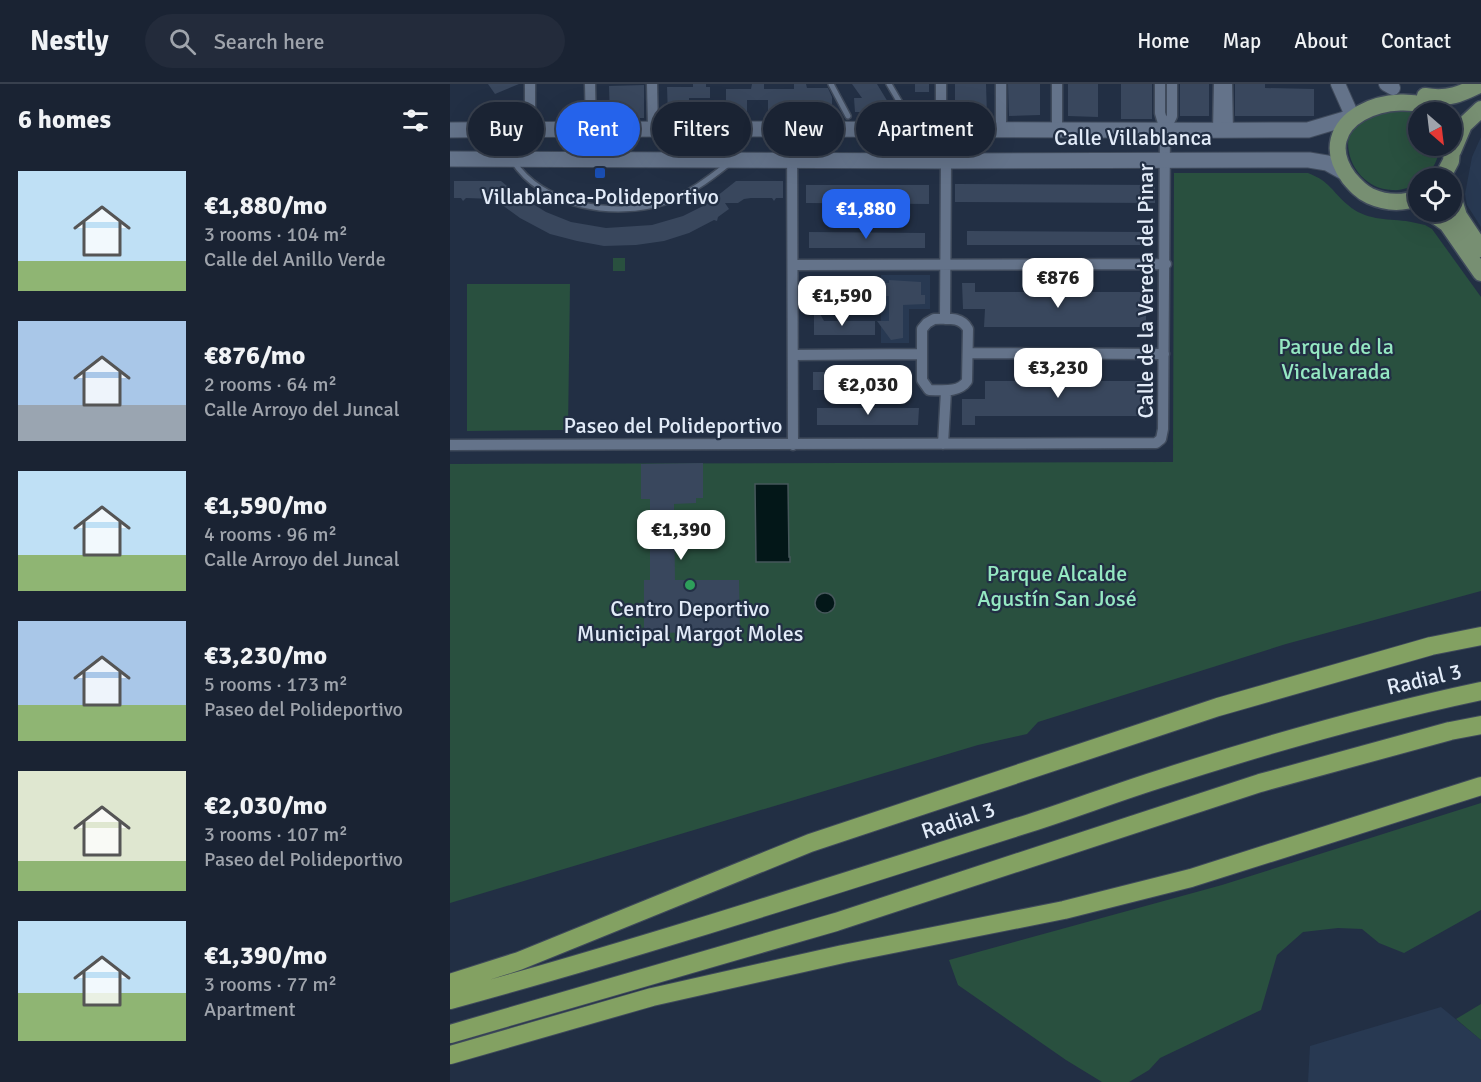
<!DOCTYPE html>
<meta charset="utf-8">
<style>
:root{--surface:#1a2333;--page:#232b3b;--text:#f1f3f6;--muted:#9fa4ac;--line:#38404e;--accent:#2563eb}
body{margin:0;font-family:Signika,sans-serif;background:var(--page);color:var(--text);height:100vh;display:flex;flex-direction:column;font-size:22px;white-space:nowrap}
*{box-sizing:border-box;margin:0}
p{font-size:20px;color:var(--muted)}
.icon{flex:none;width:33px;height:33px;fill:none;stroke:currentColor;stroke-width:2;stroke-linecap:round;stroke-linejoin:round}
.map{position:relative;flex:1;overflow:hidden}
.side{display:flex;flex-direction:column;background:var(--surface);width:450px}
.side>*{flex:none}
.top-card{position:absolute;left:18px;top:18px;width:570px;height:54px;display:flex;gap:12px}
.needle{width:39px;rotate:152deg}
.buttons{position:absolute;left:958px;top:18px;display:grid;gap:12px}
.buttons a{display:grid;place-items:center;width:54px;height:54px;border-radius:50%;background:var(--surface);box-shadow:0 6px 24px #0002,0 0 0 2px var(--line);font-size:30px}
.price{position:absolute;translate:-50% -51px;padding:0 14px;border-radius:12px;background:#fff;color:#222;font-size:20px;line-height:39px;filter:drop-shadow(0 2px 3px #0008)}
.price::after{content:'';position:absolute;left:50%;top:36px;width:18px;height:14px;margin-left:-9px;background:inherit;clip-path:polygon(0 0,100% 0,50% 100%)}
.price.current{background:var(--accent);color:#fff}
ul{padding:0;list-style:none}
li{display:flex;align-items:center;gap:18px;height:150px;padding:0 18px}
li span{display:grid;place-items:center;flex:none;width:168px;height:120px;border-radius:0px;color:#555}
li>.icon{margin-inline-start:auto}
span .icon{width:72px;height:72px;fill:#fffc;stroke-width:1}
li b{font-size:26px}
h2{display:flex;justify-content:space-between;align-items:center;height:72px;padding:0 18px;font-size:26px}
.pill{padding:0 21px;border-radius:27px;background:var(--surface);box-shadow:0 6px 24px #0002,0 0 0 2px var(--line);font-size:21px;line-height:54px}
.pill.current{background:var(--accent);color:#fff}
header{display:flex;align-items:center;gap:36px;box-sizing:border-box;height:84px;padding:0 30px;background:var(--surface);border-bottom:2px solid var(--line)}
header strong{font-size:28px}
nav{display:flex;gap:33px;margin-inline-start:auto;font-size:21px}
.search{width:420px;height:54px;background:var(--page);display:flex;align-items:center;gap:15px;box-sizing:border-box;padding:0 21px;border-radius:33px;color:var(--muted);font-size:22px}
main{display:flex;flex:1;min-height:0}
.map>svg:first-child{display:block}
.built{fill:#283952}
.green{fill:#29503f}
.water{fill:#031718;stroke:#46575b;stroke-width:1.5}
.building{fill:#39475d}
.lines{fill:none;stroke-linecap:round;stroke-linejoin:round}
.service-casing{stroke:#3f4a5b;stroke-width:8}
.minor-casing{stroke:#3f4a5b;stroke-width:13}
.tertiary-casing{stroke:#3f4a5b;stroke-width:16}
.secondary-casing{stroke:#3f4a5b;stroke-width:17}
.primary-casing{stroke:#3f4a5b;stroke-width:19}
.motorway-casing{stroke:#3f4a5b;stroke-width:20}
.service{stroke:#64738a;stroke-width:5}
.minor{stroke:#64738a;stroke-width:10}
.tertiary{stroke:#64738a;stroke-width:14}
.secondary{stroke:#64738a;stroke-width:15}
.primary{stroke:#778f72;stroke-width:16}
.motorway{stroke:#83a162;stroke-width:18}
.transit-dot{fill:#1a4fb4;stroke:#222f44;stroke-width:2}
.leisure-dot{fill:#2e9e5b;stroke:#222f44;stroke-width:2}
.labels{text-anchor:middle;dominant-baseline:central;stroke-width:4.5;stroke-linejoin:round;paint-order:stroke}
.street-label{font-size:22px;fill:#e2ebf8;stroke:#222f44}
.poi-label{font-size:22px;fill:#e2ebf8;stroke:#222f44}
.park-label{font-size:22px;fill:#95e8c2;stroke:#222f44}
</style>
<header>
<strong>Nestly</strong>
<div class="search"><svg class="icon" aria-label="search" viewBox="0 0 24 24"><circle cx="10" cy="10" r="6"/><path d="M15 15l6 6"/></svg>Search here</div>
<nav><a>Home</a><a>Map</a><a>About</a><a>Contact</a></nav>
</header>
<main>
<section class="side">
<h2>6 homes<svg class="icon" aria-label="filters" viewBox="0 0 24 24"><path d="M4 7h16M4 17h16"/><circle cx="9" cy="7" r="2"/><circle cx="15" cy="17" r="2"/></svg></h2>
<ul>
<li><span style="background:linear-gradient(#bfe0f5 75%,#8fb573 0)"><svg class="icon" aria-label="home" viewBox="0 0 24 24"><path d="M3 11l9-7 9 7M6 9v11h12V9"/></svg></span><div><b>€1,880/mo</b><p>3 rooms · 104 m²</p><p>Calle del Anillo Verde</p></div></li>
<li><span style="background:linear-gradient(#a9c7e8 70%,#9aa5b1 0)"><svg class="icon" aria-label="home" viewBox="0 0 24 24"><path d="M3 11l9-7 9 7M6 9v11h12V9"/></svg></span><div><b>€876/mo</b><p>2 rooms · 64 m²</p><p>Calle Arroyo del Juncal</p></div></li>
<li><span style="background:linear-gradient(#bfe0f5 70%,#8fb573 0)"><svg class="icon" aria-label="home" viewBox="0 0 24 24"><path d="M3 11l9-7 9 7M6 9v11h12V9"/></svg></span><div><b>€1,590/mo</b><p>4 rooms · 96 m²</p><p>Calle Arroyo del Juncal</p></div></li>
<li><span style="background:linear-gradient(#a9c7e8 70%,#8fb573 0)"><svg class="icon" aria-label="home" viewBox="0 0 24 24"><path d="M3 11l9-7 9 7M6 9v11h12V9"/></svg></span><div><b>€3,230/mo</b><p>5 rooms · 173 m²</p><p>Paseo del Polideportivo</p></div></li>
<li><span style="background:linear-gradient(#dfe7d0 75%,#8fb573 0)"><svg class="icon" aria-label="home" viewBox="0 0 24 24"><path d="M3 11l9-7 9 7M6 9v11h12V9"/></svg></span><div><b>€2,030/mo</b><p>3 rooms · 107 m²</p><p>Paseo del Polideportivo</p></div></li>
<li><span style="background:linear-gradient(#bfe0f5 60%,#8fb573 0)"><svg class="icon" aria-label="home" viewBox="0 0 24 24"><path d="M3 11l9-7 9 7M6 9v11h12V9"/></svg></span><div><b>€1,390/mo</b><p>3 rooms · 77 m²</p><p>Apartment</p></div></li>
</ul>
</section>
<div class="map">
<svg width="1031" height="998" viewBox="0 0 1031 998">
<rect width="100%" height="100%" fill="#222f44"/>
<path class="built" d="M1031,53v90l-14,-22 -2,-11 7,-37z
M431,191h49v34h-21v34h-28z
M991,923l40,33v42h-173l2,-36z"/>
<path class="green" d="M926,18l51,10h-8v34h21c-2,13 -6,23 -16,32h-5v5c-9,4 -17,8 -27,7 -32,-1 -53,-36 -40,-65 5,-9 17,-17 24,-23z
M724,89h134c23,9 23,18 40,32 17,15 38,14 58,16 7,1 13,3 19,4l7,4 49,68v294l-195,53 -248,78 -11,12 -49,11 -528,158v-439l723,-2z
M163,174h12v13h-12z
M17,200h103l-2,146 -101,1z
M1031,719v107l-77,43 -25,-10 -17,-14 -24,-1 -35,4 -26,23 -16,55 -101,48 -11,12 -20,12h-27l-36,-22 -108,-75 -9,-25 273,-75z
M1031,920v36l-25,-21z"/>
<path class="water" d="M305,400h33l1,73h1v5h-34z
M365 519a10 10 0 1 1 20 0a10 10 0 1 1-20 0Z"/>
<path class="building" d="M38,0h31l-24,10z
M243,0h13v3h4v11h-21v18h-21l-1,-29h26z
M302,0h12v5h30v-5h12l1,4h21l4,9v20h-22v-17h-20v18h-22v-18h-21v18h-21v-29h25z
M402,0h25l17,28h-39l-1,-14h8z
M465,0h14v8h-14z
M505,0h31l1,32h-32z
M558,0h32v31l-31,1z
M618,0h30v33l-30,-1z
M671,0h31v35h-31z
M730,0h29v32h-29z
M785,0h30v4l49,1v27h-79z
M194,1v33h-34l-1,-32z
M4,97h47l17,14 28,17 25,10 35,6 46,-3 31,-9 24,-12 29,-23h47v17h-7l-2,3 -2,-3h-21l-7,1 -6,4h-13l4,6 -11,8 -1,4 -3,-1 -25,13 -25,8 -28,4 -32,1 -27,-5 -27,-7 -30,-16 -26,-19 -28,-1 -3,3 -2,-3h-7z
M505,100l200,1v18l-200,-1z
M356,101h123v19l-123,-1z
M517,147l176,1v13h-176z
M359,148l116,1v15h-116z
M439,196l32,2v13h4v9l-22,1v33l-12,2 -14,-19h12v-25h-66v-13h66z
M512,199h13v9h171v35h-162l1,-18h-22z
M364,219l10,18h51v14h-61z
M363,288h86v18h-86z
M535,297h161v35h-171v9h-13v-26h23z
M367,324h102l-1,17h-101z
M253,379v35h-7v5l-22,1 1,76h64l1,52 -96,1v-53h6v-81h-9v-35z"/>
<g class="lines">
<g class="service-casing">
<path id="service" d="M381,0l17,32
M439,0l20,34
M63,77c30,46 102,57 152,41 23,-7 44,-23 63,-38"/>
</g>
<g class="minor-casing">
<path id="minor" d="M140,0l1,44
M202,0l1,43
M491,0v46l5,31 -1,158
M777,0l1,46
M80,45v-45
M342,46l1,315
M715,46l7,-14v-32
M551,47v-47
M607,47v-47
M768,47l1,-47
M343,181l373,-1
M484,235c13,0 27,-3 34,10l-1,52c-8,12 -25,9 -38,9l-7,-10v-51l5,-6z
M519,269l195,1
M343,271l129,-1
M493,360l3,-53
M0,361l706,-2 5,-4 2,-10 2,-299 -5,-17v-29"/>
</g>
<g class="tertiary-casing">
<path id="tertiary" d="M888,0l12,27
M936,0l7,4"/>
</g>
<g class="secondary-casing">
<path id="secondary" d="M0,46c286,-3 572,1 858,0l37,-11
M0,75l496,2 363,-1 18,3 18,10"/>
</g>
<g class="primary-casing">
<path id="primary" d="M975,12c23,4 36,-2 56,-12
M1003,67l11,-26 17,-16
M992,94l9,-17 2,-21
M1002,109l7,23 22,33
M969,113c-16,7 -33,6 -49,-1 -9,-4 -15,-11 -21,-18 -42,-57 42,-94 94,-66
M980,128l17,12 34,49"/>
</g>
<g class="motorway-casing">
<path id="motorway" d="M0,899l69,-22 291,-118 408,-136 213,-61 50,-10
M0,916c195,-53 387,-116 580,-177 44,-14 88,-31 133,-45 105,-34 210,-64 318,-87
M0,950l386,-112 424,-139 190,-52 31,-6
M0,971l202,-58 191,-43 221,-44 127,-32 290,-92"/>
</g>
<use href="#service" class="service"/>
<use href="#minor" class="minor"/>
<use href="#tertiary" class="tertiary"/>
<use href="#secondary" class="secondary"/>
<use href="#primary" class="primary"/>
<use href="#motorway" class="motorway"/>
</g>
<rect class="transit-dot" x="144" y="83" width="12" height="12" rx="3"/>
<circle class="leisure-dot" cx="240" cy="501" r="6"/>
<g class="labels">
<g class="street-label">
<text x="683" y="53">Calle Villablanca</text>
<text transform="translate(695 207) rotate(-90)">Calle de la Vereda del Pinar</text>
<text x="223" y="341">Paseo del Polideportivo</text>
<text transform="translate(974 595) rotate(-13)">Radial 3</text>
<text transform="translate(508 736) rotate(-18)">Radial 3</text>
</g>
<g class="poi-label">
<text x="150" y="112">Villablanca-Polideportivo</text>
<text x="240" y="524">Centro Deportivo<tspan x="240" dy="25">Municipal Margot Moles</tspan></text>
</g>
<g class="park-label">
<text x="886" y="262">Parque de la<tspan x="886" dy="25">Vicalvarada</tspan></text>
<text x="607" y="489">Parque Alcalde<tspan x="607" dy="25">Agustín San José</tspan></text>
</g>
</g>
</svg>
<div class="buttons">
<a><svg class="needle" viewBox="-14 -14 28 28"><path d="M0-13l5 13h-10z" fill="#e53935"/><path d="M0 13l5-13h-10z" fill="#9fa4ac"/></svg></a>
<a><svg class="icon" aria-label="locate" viewBox="0 0 24 24"><circle cx="12" cy="12" r="6"/><path d="M12 2v4M12 18v4M2 12h4M18 12h4"/></svg></a>
</div>
<b class="price current" style="left:416px;top:156px">€1,880</b>
<b class="price" style="left:608px;top:225px">€876</b>
<b class="price" style="left:392px;top:243px">€1,590</b>
<b class="price" style="left:608px;top:315px">€3,230</b>
<b class="price" style="left:418px;top:332px">€2,030</b>
<b class="price" style="left:231px;top:477px">€1,390</b>
<div class="top-card">
<a class="pill">Buy</a>
<a class="pill current">Rent</a>
<a class="pill">Filters</a>
<a class="pill">New</a>
<a class="pill">Apartment</a>
</div>
</div>
</main>
